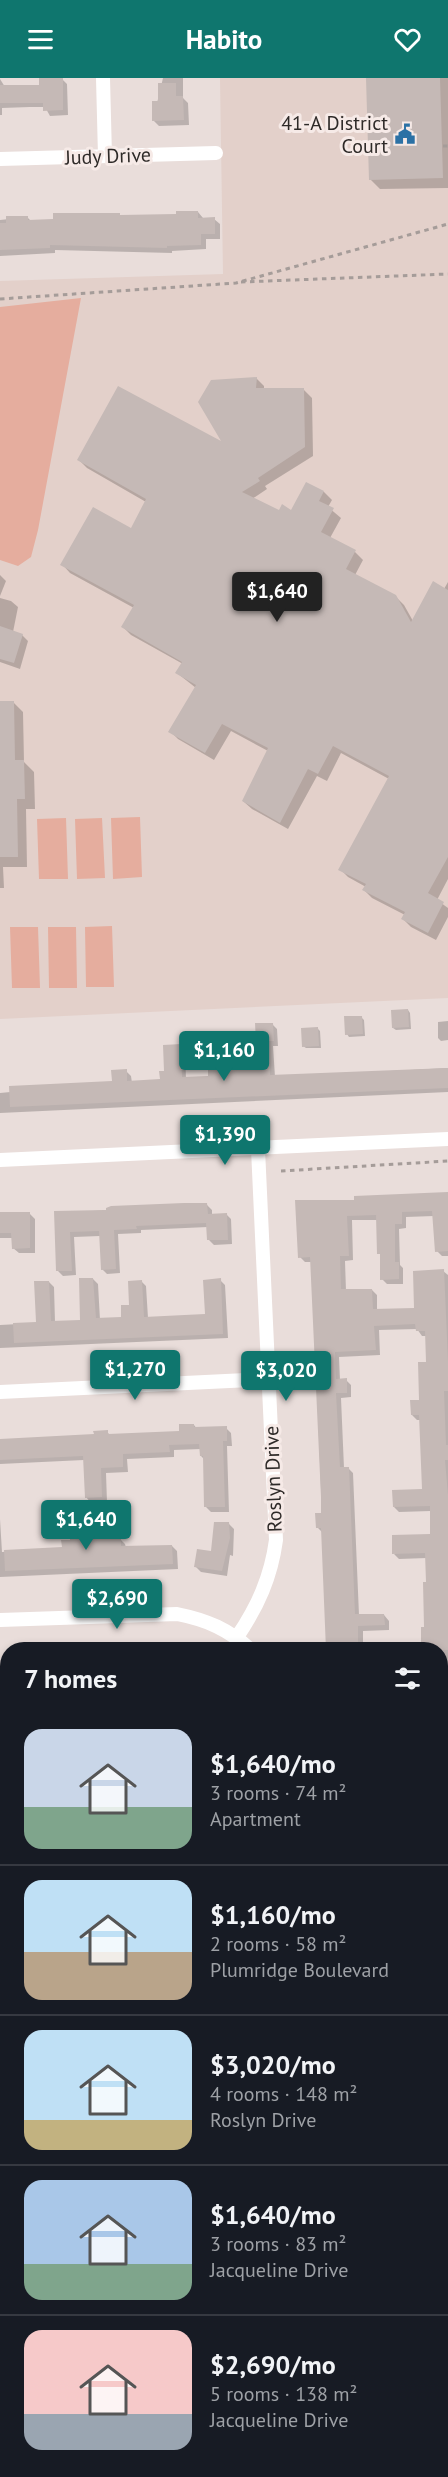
<!DOCTYPE html>
<meta charset="utf-8">
<style>
:root{--surface:#171b24;--page:#242831;--text:#f1f3f6;--muted:#9ea1a6;--line:#363941;--accent:#0f766e}
body{margin:0;font-family:"PT Sans",sans-serif;background:var(--page);color:var(--text);height:100vh;display:flex;flex-direction:column;font-size:22px;white-space:nowrap}
*{box-sizing:border-box;margin:0}
p{font-size:20px;color:var(--muted)}
.icon{flex:none;width:33px;height:33px;fill:none;stroke:currentColor;stroke-width:2;stroke-linecap:round;stroke-linejoin:round}
.map{position:relative;flex:1;overflow:hidden}
.sheet{position:absolute;left:0px;top:1564px;width:448px;height:836px;display:flex;flex-direction:column;background:var(--surface);border-radius:24px 24px 0 0;box-shadow:0 3px 9px #0003}
.sheet>*{flex:none}
.price{position:absolute;translate:-50% -51px;padding:0 14px;border-radius:6px;background:var(--accent);color:#fff;font-size:20px;line-height:39px;filter:drop-shadow(0 2px 3px #0008)}
.price::after{content:'';position:absolute;left:50%;top:36px;width:18px;height:14px;margin-left:-9px;background:inherit;clip-path:polygon(0 0,100% 0,50% 100%)}
.price.selected{background:#222;color:#fff}
ul{padding:0;list-style:none}
li{display:flex;align-items:center;gap:18px;height:150px;padding:0 24px}
li+li{border-top:2px solid var(--line)}
li span{display:grid;place-items:center;flex:none;width:168px;height:120px;border-radius:18px;color:#555}
li>.icon{margin-inline-start:auto}
span .icon{width:72px;height:72px;fill:#fffc;stroke-width:1}
li b{font-size:26px}
h2{display:flex;justify-content:space-between;align-items:center;height:72px;padding:0 24px;font-size:26px}
header{display:flex;justify-content:space-between;align-items:center;height:78px;padding:0 24px;background:var(--accent);color:#fff;font-size:27px;font-weight:600}
.map>svg:first-child{display:block}
.built{fill:#e3d0ca}
.green{fill:#e5ad9e}
.shadow{fill:#0003}
.building{fill:#c5b9b6}
.lines{fill:none;stroke-linecap:round;stroke-linejoin:round}
.path{stroke:#a59c99;stroke-width:3;stroke-dasharray:4.5 4.5;stroke-linecap:butt}
.lane{stroke:#fff;stroke-width:7}
.street{stroke:#fff;stroke-width:14}
.secondary{stroke:#cfbbb7;stroke-width:18}
.labels{text-anchor:middle;dominant-baseline:central;stroke-width:6;stroke-linejoin:round;paint-order:stroke}
.poi-label{font-size:20px;fill:#2e2a28;stroke:#f6eae7;text-anchor:end}
.street-label{font-size:20px;fill:#2e2a28;stroke:#f6eae7}
</style>
<header><svg class="icon" aria-label="menu" viewBox="0 0 24 24"><path d="M4 6h16M4 12h16M4 18h16"/></svg>Habito<svg class="icon" aria-label="heart" viewBox="0 0 24 24"><path d="M12 20l-8-8c-3-5 5-10 8-4 3-6 11-1 8 4z"/></svg></header>
<div class="map">
<svg width="448" height="2399" viewBox="0 0 448 2399">
<rect width="100%" height="100%" fill="#e9ddda"/>
<path class="built" d="M220,0h228v920l-448,21v-738l223,-7z
M441,2211h7v188h-448v-172h8v165h433z"/>
<path class="green" d="M81,220l-43,232 -7,27 -13,9 -18,-6v-253z
M140,739l2,60 -29,2 -2,-61z
M66,740l2,61h-29l-2,-60z
M102,740l3,60 -28,1 -2,-60z
M112,848l2,61h-28l-1,-60z
M10,849h28l2,61h-28z
M48,849h28l1,61h-28z
M441,2223h7v23h-7z
M84,2393h121l1,6h-122z"/>
<path class="shadow" d="M163,0h20v20l5,5 1,22 -30,1 -6,-6z
M368,0h80v110l-68,1 -10,-10z
M0,1l5,8 35,-1 22,-7 5,5 1,31 -18,1 -5,-9h-15l-28,1v7h-2z
M198,134l5,6 11,1 6,5v15h-14v10l-34,2v2l-117,-3v3l-55,3v-36l27,-3 4,4h23v-7l124,2z
M256,300l8,8v4l39,-1 9,9 1,58 -48,30 2,3 -15,10 28,13 11,1 16,-29 17,8 8,8 -4,7 13,11 -11,20 25,14 8,8 -8,15 40,21 9,9 9,16 31,-32 4,-7v297l-11,21 11,8v9l-12,23 -25,-13 -8,-8 2,-4 -33,-17 -8,-8 2,-3 -18,-10 -8,-8 49,-90 -48,-26 -14,28 -10,-5 -29,53 -36,-20 -9,-8 25,-50 -37,-20 -17,29 -36,-21 -8,-8 26,-43 -19,-15 6,-9 -52,-29 -8,-8 11,-19 -64,-35 -8,-9 70,-34 14,-28 -59,-34 -8,-8 146,-15z
M0,497l6,6 -6,15z
M0,520l11,3 7,6 -5,25 9,3 6,6 -8,28 -20,-7z
M0,624h13l10,10 1,50 10,10 1,37h-9l1,58h-24l1,21h-4z
M408,932l2,3 1,16 -15,1 -3,-2z
M361,939l3,3 1,16 -16,1 -2,-3z
M448,943v19l-7,1 -3,-3v-16z
M272,946l5,5 1,17h-5l2,31 173,-9v24l-448,21v-20l113,-11 13,-11 5,5 1,7 29,-2 19,-35 5,5 1,28 23,-1 25,-10 24,-5z
M318,951l2,2 1,17h-15l-3,-2z
M448,1116v62h-6l-5,-5 -3,-35 -28,1v11l-7,1 1,36 3,3v16h-16l-5,-5 -4,-59h-26l1,40 -8,1 1,30 26,-1 5,5v15l39,-1 27,-38 5,4v434h-7v-59h-8l-1,-3h-4l-5,-5 3,-14 1,-70 -28,1 -5,-5 38,-18 -1,-25 -32,1 -5,-5 29,-16 -3,-71h-3l-5,-5 9,-14 7,-38 -1,-27h-5l-5,-7 -38,1 1,25 -41,2 1,23h6l5,5v12l-10,1 3,70h4l5,5 6,142h25l5,6v9l-26,1v19h-36l-4,-117 -5,-5 4,-14 -10,-252h-7l-5,-5 56,-56z
M207,1127l5,5v5l14,-1 5,5 1,25 -18,1 -5,-5 -1,-13 -67,3v3l-23,1 2,39 -13,1 -5,-5 -2,-33 -26,1 2,38 -13,1 -5,-5 -3,-58z
M29,1135l6,6v34h-16l-6,-5v-10h-13v-24z
M93,1201l5,5 2,36 22,-1 8,-13 11,-25 5,5 2,32 59,-2 13,-36 5,5 3,53 -228,10v-23l37,-2 12,-41 5,5 1,35 27,-1z
M194,1347l3,4 29,-1 5,5 1,13h-5l2,66h-18l-5,-5 -2,-48 -3,-3v-7l-27,1v7l-47,2 1,13 -22,1 1,29 -16,1 -5,-6 -2,-37 -84,4v-24l95,-4 12,-4 4,4 70,-4z
M87,1430l5,5 2,27 26,-1 5,5 1,4 46,-2 5,5 1,18 -178,8v-58l2,33 61,-3 9,-8z
M229,1446l5,5 -1,27 -3,-1 -3,21 -26,-4 -5,-5 17,-14z
M8,1591v24h-8v-23z
M446,1662h2v11l-7,8v-18z
M8,1702v24h-8v-23z
M441,1790l3,3 4,-1v32l-7,2z
M0,1820h8v34h-4l-4,-4z
M0,1879h8v266h-8v-137h3z
M441,2286h7v113h-55v-7h48z
M54,2392l4,7h-58v-6z"/>
<path class="building" d="M39,0h24v32l-20,1v-8h-43v-18h39z
M366,0h74l3,100 -74,2z
M158,5h18v13h7l1,24 -32,1v-20h6z
M176,133h22v7l17,-1v17h-14v11l-34,1v2l-117,-3v3l-50,2v-27h6v-7h22v4l25,-1v-6h67v2l56,-1z
M257,299l-1,11h48l1,59 -47,31 2,3 -18,11 37,18 3,-6 9,6 15,-28 18,9 -5,10 15,7 -13,24 35,18 -10,19 50,26 15,27 22,-41 15,9v267l-20,36 16,9 -16,31 -27,-14 4,-7 -43,-22 4,-6 -28,-14 51,-94 -56,-30 -15,28 -10,-5 -28,54 -38,-22 26,-53 -46,-24 -17,29 -37,-21 28,-47 -21,-12 7,-11 -61,-35 13,-22 -74,-40 33,-58 38,21 15,-29 -69,-39 41,-74 103,55 -23,-39 13,-22z
M0,548l23,8 -9,29 -14,-4z
M0,623h14l1,59h9l1,39h-8l1,58h-18z
M408,931l1,18 -17,1 -1,-18z
M344,938h18l1,18 -18,1z
M255,945h18l1,18h-5l1,34 178,-7v20l-438,19 -1,-21 103,-5 -1,-11 16,-1v12l33,-2 -1,-8h5l-1,-26 18,-1 1,33 26,-1v-8l25,-1v-4l24,-1z
M318,949l1,19 -17,1 -1,-19z
M448,1114v59l-13,1 -3,-41 -30,1v12h-7v38h4v17l-19,1v-26h-3l-1,-39 -29,1 2,40h-9l1,33h31l1,20 41,-1 -1,-37 31,-2 4,92v30h-4l2,54h2v15h-3l3,35v155h-17v-8l-10,1v-16h3l-1,-45h3l-1,-29 -33,1v-19l38,-1v-28l-37,1 -1,-17 30,-1 -3,-74h-8l-1,-15h9l-1,-38h8l-1,-31h-9l-1,-7 -41,2 2,24 -41,2 1,27 11,-1v15h-11l4,74h9l6,147h29l1,11 -27,1v24h-32l-5,-122h-5l-1,-15h6v-16l-11,-240 -12,1 -3,-58h59v-4z
M184,1125h23l1,11 19,-1 1,27h-21l-1,-17 -70,3 1,3 -23,1 2,39 -15,1 -2,-39 -29,1 2,39h-16l-2,-60 52,-1v-2l5,-2z
M0,1134h30v36l-18,1 -1,-16h-11z
M79,1200h14l3,40 25,-1v-12h8l-1,-24 14,-1 2,37 61,-3 -2,-34 18,-2 2,56 -209,9 -1,-20 23,-1 -2,-41h15l2,40 29,-1z
M179,1346h15v3l33,-1v15h-4l2,66h-21l-1,-51h-3l-1,-12 -30,1 1,7 -47,2v13l-22,1 1,29 -17,1 -2,-42 -83,4v-21l94,-5 -1,-3 15,-1v4l71,-3z
M69,1429h19l1,32 32,-2v9l51,-1 1,19 -168,7 -1,-21 58,-3 -1,-7h9z
M214,1444h15l1,16 -8,33 -28,-4 3,-18 14,2z"/>
<g class="lines">
<path class="path" d="M443,68h5
M241,204l207,-8
M0,221l236,-16 212,-59
M281,1093l167,-10
M441,2278h7"/>
<path class="lane" d="M0,2250h8
M0,2298h8"/>
<path class="street" d="M103,0l2,78
M0,81l216,-6
M0,1082l448,-21
M0,1314l269,-13
M0,1542l177,-6c30,6 51,15 74,36
M237,1559c21,-31 34,-60 39,-97l-18,-391
M441,1739l7,-3
M0,1770h8"/>
<path class="secondary" d="M441,2181l7,-1
M0,2200l8,-1"/>
</g>
<defs>
<g id="civic-bare" transform="scale(1.62)"><path d="M-.6-6.5H3V-4.5H.6V-3L4-1V1h2V6H-6V1h2V-1L-.6-3ZM-1.2 2.5V6h2.4V2.5Z" fill="#2b71a5" stroke="#f6eae7" stroke-width="2.5" paint-order="stroke"/></g>
</defs>
<g fill-rule="evenodd">
<use href="#civic-bare" x="405" y="56"/>
</g>
<g class="labels">
<g class="poi-label">
<text x="388" y="45">41-A District<tspan x="388" dy="23">Court</tspan></text>
</g>
<g class="street-label">
<text transform="translate(108 78) rotate(-2)">Judy Drive</text>
<text transform="translate(273 1401) rotate(-92)">Roslyn Drive</text>
</g>
</g>
</svg>
<b class="price selected" style="left:277px;top:545px">$1,640</b>
<b class="price" style="left:224px;top:1004px">$1,160</b>
<b class="price" style="left:225px;top:1088px">$1,390</b>
<b class="price" style="left:135px;top:1323px">$1,270</b>
<b class="price" style="left:286px;top:1324px">$3,020</b>
<b class="price" style="left:86px;top:1473px">$1,640</b>
<b class="price" style="left:117px;top:1552px">$2,690</b>
<section class="sheet">
<h2>7 homes<svg class="icon" aria-label="filters" viewBox="0 0 24 24"><path d="M4 7h16M4 17h16"/><circle cx="9" cy="7" r="2"/><circle cx="15" cy="17" r="2"/></svg></h2>
<ul>
<li><span style="background:linear-gradient(#c9d6e8 65%,#7fa58c 0)"><svg class="icon" aria-label="home" viewBox="0 0 24 24"><path d="M3 11l9-7 9 7M6 9v11h12V9"/></svg></span><div><b>$1,640/mo</b><p>3 rooms · 74 m²</p><p>Apartment</p></div></li>
<li><span style="background:linear-gradient(#bfe0f5 60%,#b9a48a 0)"><svg class="icon" aria-label="home" viewBox="0 0 24 24"><path d="M3 11l9-7 9 7M6 9v11h12V9"/></svg></span><div><b>$1,160/mo</b><p>2 rooms · 58 m²</p><p>Plumridge Boulevard</p></div></li>
<li><span style="background:linear-gradient(#bfe0f5 75%,#c2b280 0)"><svg class="icon" aria-label="home" viewBox="0 0 24 24"><path d="M3 11l9-7 9 7M6 9v11h12V9"/></svg></span><div><b>$3,020/mo</b><p>4 rooms · 148 m²</p><p>Roslyn Drive</p></div></li>
<li><span style="background:linear-gradient(#a9c7e8 70%,#7fa58c 0)"><svg class="icon" aria-label="home" viewBox="0 0 24 24"><path d="M3 11l9-7 9 7M6 9v11h12V9"/></svg></span><div><b>$1,640/mo</b><p>3 rooms · 83 m²</p><p>Jacqueline Drive</p></div></li>
<li><span style="background:linear-gradient(#f6c9c9 70%,#9aa5b1 0)"><svg class="icon" aria-label="home" viewBox="0 0 24 24"><path d="M3 11l9-7 9 7M6 9v11h12V9"/></svg></span><div><b>$2,690/mo</b><p>5 rooms · 138 m²</p><p>Jacqueline Drive</p></div></li>
</ul>
</section>
</div>
